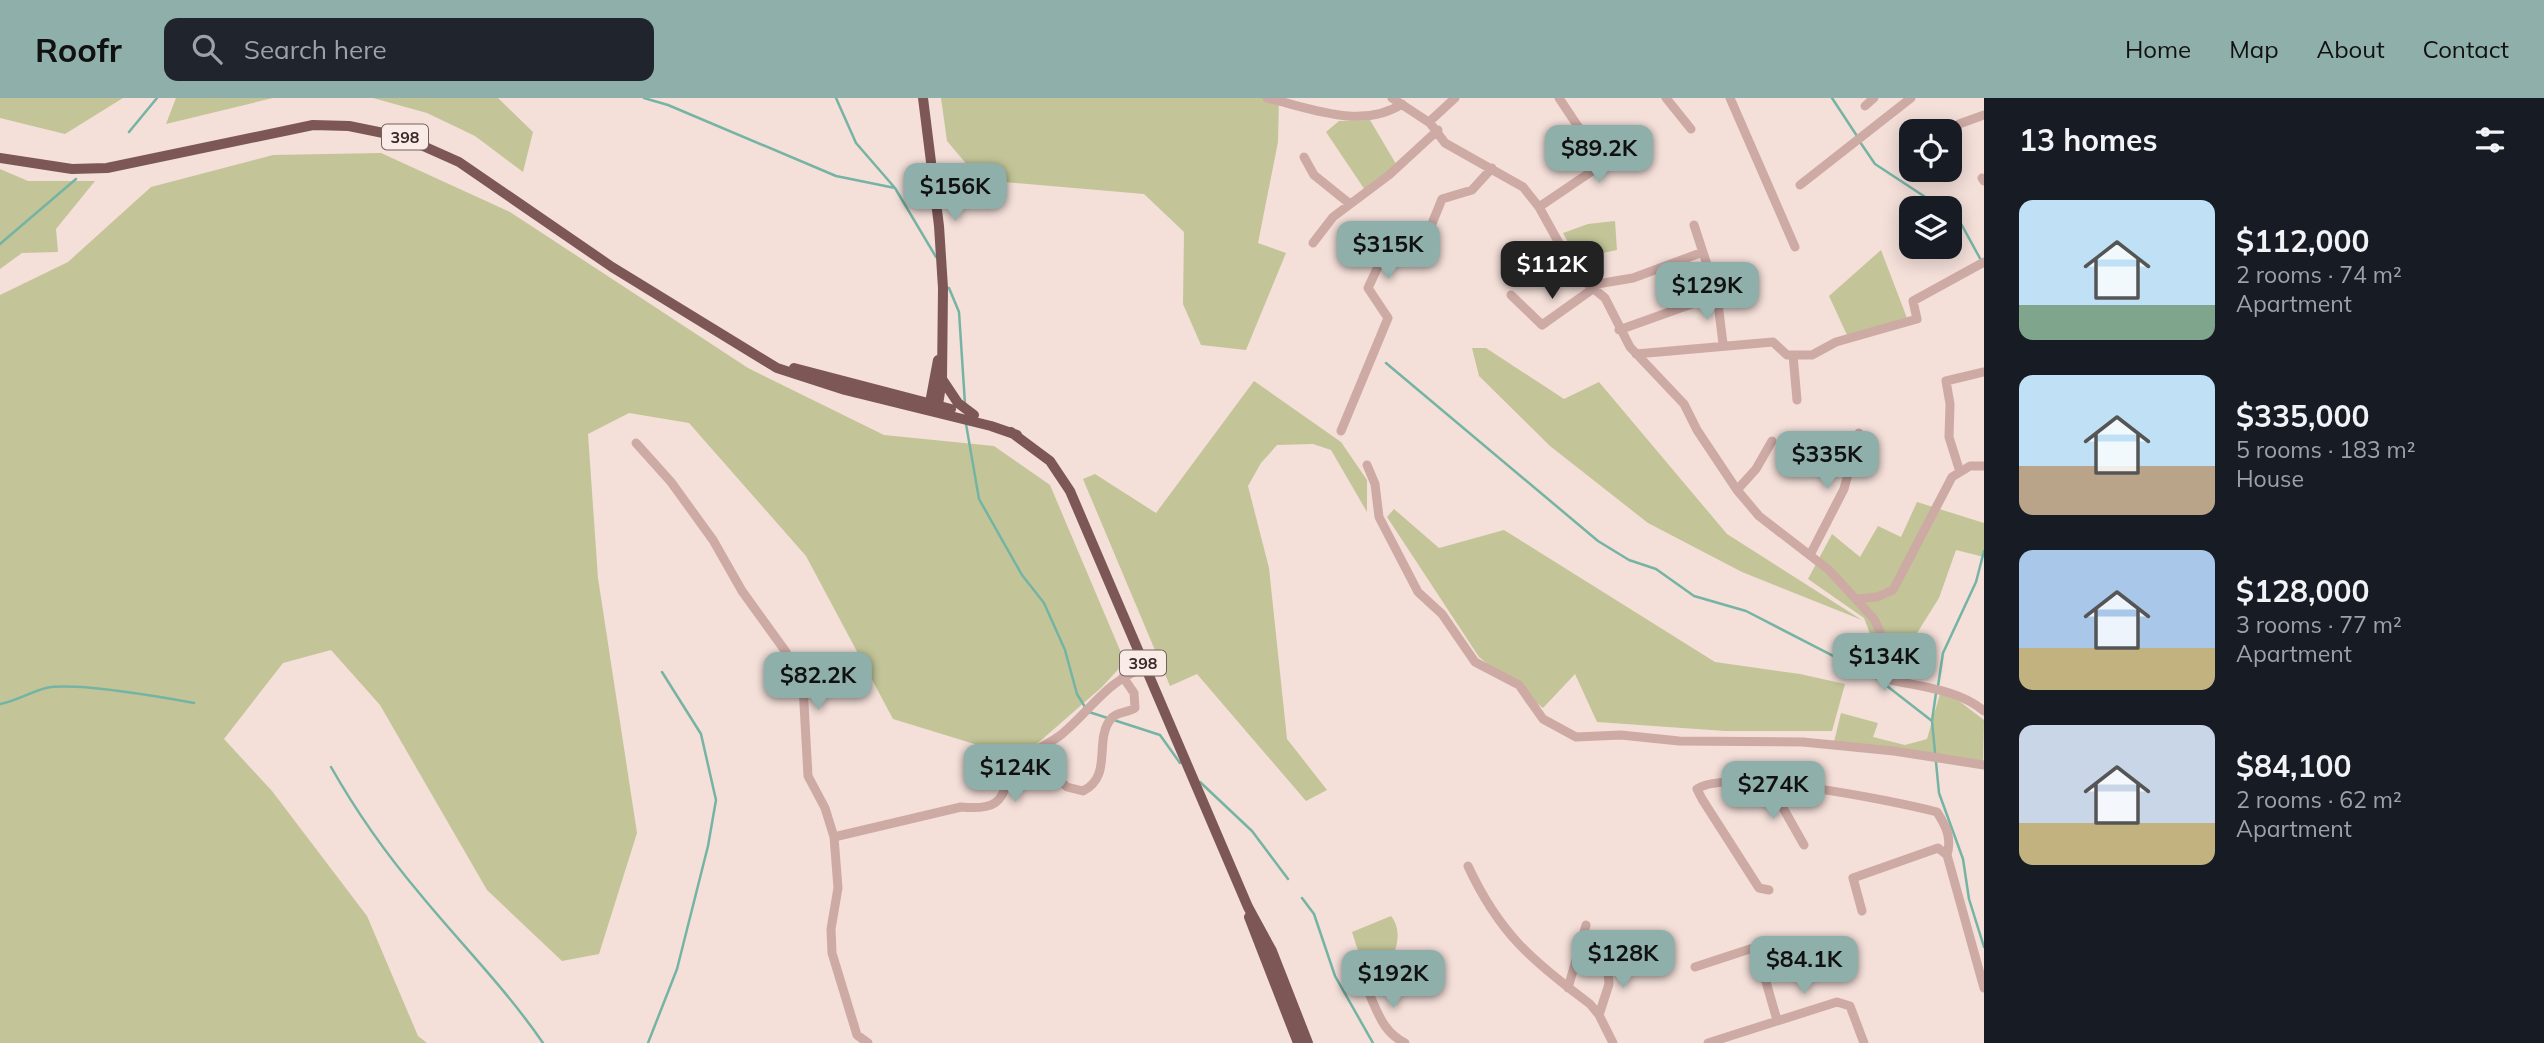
<!DOCTYPE html>
<meta charset="utf-8">
<style>
:root{--surface:#171b24;--page:#20242c;--text:#f1f3f6;--muted:#9ea1a6;--accent:#8fb0aa}
body{margin:0;font-family:Mulish,sans-serif;background:var(--page);color:var(--text);height:100vh;display:flex;flex-direction:column;font-size:26px;white-space:nowrap}
*{box-sizing:border-box;margin:0}
p{font-size:23px;color:var(--muted)}
.icon{flex:none;width:38px;height:38px;fill:none;stroke:currentColor;stroke-width:2;stroke-linecap:round;stroke-linejoin:round}
.map{position:relative;flex:1;overflow:hidden}
.sheet{display:flex;flex-direction:column;background:var(--surface);width:560px}
.sheet>*{flex:none}
.controls{position:absolute;left:1899px;top:21px;display:grid;gap:14px}
.controls a{display:grid;place-items:center;width:63px;height:63px;border-radius:14px;background:var(--surface);box-shadow:0 4px 18px #0003;font-size:35px}
.price{position:absolute;translate:-50% -60px;padding:0 16px;border-radius:14px;background:var(--accent);color:#111;font-size:23px;line-height:46px;filter:drop-shadow(0 2px 4px #0008)}
.price::after{content:'';position:absolute;left:50%;top:42px;width:21px;height:16px;margin-left:-10px;background:inherit;clip-path:polygon(0 0,100% 0,50% 100%)}
.price.active{background:#222;color:#fff}
ul{padding:0;list-style:none}
li{display:flex;align-items:center;gap:21px;height:175px;padding:0 35px}
li span{display:grid;place-items:center;flex:none;width:196px;height:140px;border-radius:14px;color:#555}
li>.icon{margin-inline-start:auto}
span .icon{width:84px;height:84px;fill:#fffc;stroke-width:1}
li b{font-size:30px}
h2{display:flex;justify-content:space-between;align-items:center;height:84px;padding:0 35px;font-size:30px}
header{display:flex;align-items:center;gap:42px;box-sizing:border-box;height:98px;padding:0 35px;background:var(--accent);color:#111}
header strong{font-size:33px}
nav{display:flex;gap:38px;margin-inline-start:auto;font-size:24px}
.search{width:490px;height:63px;background:var(--page);display:flex;align-items:center;gap:18px;box-sizing:border-box;padding:0 24px;border-radius:14px;color:var(--muted);font-size:26px}
main{display:flex;flex:1;min-height:0}
.map>svg:first-child{display:block}
.green{fill:#c3c598}
.lines{fill:none;stroke-linecap:round;stroke-linejoin:round}
.stream{stroke:#75b4a4;stroke-width:2.5}
.minor{stroke:#ceaaa4;stroke-width:9}
.major{stroke:#7c5756;stroke-width:10}
.labels{text-anchor:middle;dominant-baseline:central;stroke-width:7;stroke-linejoin:round;paint-order:stroke}
.shield{fill:#fbebe6;stroke:#726260;stroke-width:2}
.shield-label{font-size:16px;font-weight:bold;fill:#382726}
</style>
<header>
<strong>Roofr</strong>
<div class="search"><svg class="icon" aria-label="search" viewBox="0 0 24 24"><circle cx="10" cy="10" r="6"/><path d="M15 15l6 6"/></svg>Search here</div>
<nav><a>Home</a><a>Map</a><a>About</a><a>Contact</a></nav>
</header>
<main>
<div class="map">
<svg width="1984" height="945" viewBox="0 0 1984 945">
<rect width="100%" height="100%" fill="#f4dfd9"/>
<path class="green" d="M0,0h123l-58,36 -65,-16z
M176,0h97l-107,26z
M373,0h125l35,34 -10,40 -48,-36 -48,-23z
M941,0h338l-1,44 -20,101 28,10 -40,97 -45,-5 -18,-41 1,-72 -40,-38 -164,-14 -33,-39z
M1370,22l26,44 -31,26 -39,-58 13,-11z
M381,55l129,59 238,156 136,67 110,11 56,39 75,177 -23,25 -103,90 -18,-31 -88,-27 -87,-163 -117,-133 -60,-10 -41,21 10,144 39,255 -38,121 -37,7 -75,-71 -107,-185 -49,-55 -48,13 -59,76 48,52 95,125 51,120 9,7h-427v-748l68,-33 83,-75 122,-32z
M0,71l28,12h67l-39,48 2,23 -36,1 -22,16z
M1615,123l2,29 -19,4 2,22 -11,4 -26,-47 25,-9z
M1881,152l26,68 -60,17 -18,-39z
M1472,250h14l78,51 35,-17 128,152 135,86 -120,-48 -94,-49 -98,-77 -71,-70z
M1254,283l87,61 26,38v32l-36,-62 -18,-6 -36,1 -16,18 -13,23 21,82 18,171 40,51 -21,11 -109,-127 -27,12 -87,-207 12,-5 61,39z
M1917,404l67,21v34l-28,-7 -17,48 -42,67 -17,-5 -16,-42 -56,-39 24,-45 28,23 18,-31 23,11z
M1394,411l45,39 65,-18 211,132 85,12 45,10 -13,47h-107l-128,-9 -22,-48 -32,34 -64,-51 -92,-140z
M1940,596l19,7 25,19 -1,43 -149,-21 7,-29 37,10 -5,14 32,8 22,-6z
M1391,818c15,19 2,44 -12,62l-17,-15 -10,-31z"/>
<g class="lines">
<path class="stream" d="M644,0l24,7 168,71 59,12
M836,0l20,45 39,45 41,69
M1832,0l25,38
M129,34l28,-34
M1860,44l15,22 67,44
M1950,115l9,7 23,42
M0,146l76,-65
M949,190l10,24 6,92
M1386,265l212,178 31,19 27,9 38,27 52,15 132,68 54,42
M966,326l13,75 43,76 22,28 21,47 12,44 8,13
M1938,588l5,-33 33,-71 8,-31
M1936,595l-4,28 7,72 24,66 6,40 15,48
M0,606c17,-3 30,-12 46,-16 29,-6 116,9 148,15
M1089,614l71,23 20,28
M331,669c25,44 56,88 89,127 41,50 86,95 123,149
M1200,684l52,49 36,48
M1302,800l12,16 21,62 38,67
M648,945l29,-74 31,-123 8,-46 -15,-66 -39,-62"/>
<path class="minor" d="M1267,0c43,10 95,32 135,6
M1392,0l38,25 15,20 78,44 16,20 31,56 13,17 22,18 25,49 54,57 13,26 40,60 22,26 70,54 45,49 7,15 4,36 6,10c31,7 68,10 93,31
M1559,0l44,66
M1666,0l25,31
M1730,0l65,149
M1865,8l9,-8
M1429,24l26,-24
M1959,26l25,-9
M1304,59l10,18 36,29
M1982,80l2,3
M1800,87l111,-87
M1539,109l102,-69
M1313,145l20,-26 56,-42 49,-45
M1591,187l42,-7 70,-26
M1511,197l31,30 52,-37
M1717,197l6,49
M1619,232l98,-35 -23,-70
M1636,256l137,-12 14,13h25l24,-13 81,-23 -4,-18 71,-39
M1793,257l4,45
M1341,333l47,-113 -20,-30 29,-62h34l11,-27 30,-9 20,-22
M636,345l35,39 42,58 29,51 44,61 17,34 5,90 17,32 9,29 4,51 -7,41 1,24 25,82 11,8
M1367,367l8,19 4,33 39,75 24,22 33,48 44,23 24,34 33,18 45,-2 58,6 124,1 91,9 90,14
M1960,374l-11,-35 1,-33 -4,-23 38,-9
M1737,392l19,-21 16,-28
M1810,457l34,-66 15,-56
M1857,501l20,-2 16,-7 59,-113 18,-11h14
M1030,656l37,33 16,4c30,-15 11,-49 27,-71 5,-8 17,-7 25,-12l-1,-15 -11,-16
M1776,688l2,13 26,46
M834,739l127,-30c54,5 35,-21 60,-47 9,-9 29,-16 41,-26 27,-22 48,-57 84,-66
M1468,768c31,67 64,95 122,138l9,11 14,28
M1769,792l-10,-2 -57,-89 -5,-10c32,-22 197,12 240,23 9,14 15,26 10,43
M1862,813l-9,-33 85,-30 9,7 37,133
M1695,869l61,-20 21,73
M1568,890l18,-63
M1368,893c10,22 15,41 37,52
M1599,917l10,-31 -2,-23
M1708,945l129,-41 13,4 14,37"/>
<path class="major" d="M923,0l16,128 4,62 -1,91 -4,26 -5,5
M0,60l72,11 35,-1 206,-43 36,1 54,11 56,25 153,105 165,101 68,22 146,36 26,9
M794,270l157,41
M942,281l16,24 16,12
M931,311l-1,-6 8,-43
M1011,334l39,29 20,30 178,416 24,44 36,92
M1249,819l49,126"/>
</g>
<g class="labels">
<g class="shield">
<rect x="382" y="26.5" width="46" height="25" rx="5"/>
<rect x="1120" y="552.5" width="46" height="25" rx="5"/>
</g>
<g class="shield-label">
<text x="405" y="39">398</text>
<text x="1143" y="565">398</text>
</g>
</g>
</svg>
<div class="controls">
<a><svg class="icon" aria-label="locate" viewBox="0 0 24 24"><circle cx="12" cy="12" r="6"/><path d="M12 2v4M12 18v4M2 12h4M18 12h4"/></svg></a>
<a><svg class="icon" aria-label="layers" viewBox="0 0 24 24"><path d="M12 4l9 5-9 5-9-5zM3 14l9 5 9-5"/></svg></a>
</div>
<b class="price" style="left:1599px;top:87px">$89.2K</b>
<b class="price" style="left:955px;top:125px">$156K</b>
<b class="price" style="left:1388px;top:183px">$315K</b>
<b class="price active" style="left:1552px;top:203px">$112K</b>
<b class="price" style="left:1707px;top:224px">$129K</b>
<b class="price" style="left:1827px;top:393px">$335K</b>
<b class="price" style="left:1884px;top:595px">$134K</b>
<b class="price" style="left:818px;top:614px">$82.2K</b>
<b class="price" style="left:1015px;top:706px">$124K</b>
<b class="price" style="left:1773px;top:723px">$274K</b>
<b class="price" style="left:1623px;top:892px">$128K</b>
<b class="price" style="left:1804px;top:898px">$84.1K</b>
<b class="price" style="left:1393px;top:912px">$192K</b>
</div>
<section class="sheet">
<h2>13 homes<svg class="icon" aria-label="filters" viewBox="0 0 24 24"><path d="M4 7h16M4 17h16"/><circle cx="9" cy="7" r="2"/><circle cx="15" cy="17" r="2"/></svg></h2>
<ul>
<li><span style="background:linear-gradient(#bfe0f5 75%,#7fa58c 0)"><svg class="icon" aria-label="home" viewBox="0 0 24 24"><path d="M3 11l9-7 9 7M6 9v11h12V9"/></svg></span><div><b>$112,000</b><p>2 rooms · 74 m²</p><p>Apartment</p></div></li>
<li><span style="background:linear-gradient(#bfe0f5 65%,#b9a48a 0)"><svg class="icon" aria-label="home" viewBox="0 0 24 24"><path d="M3 11l9-7 9 7M6 9v11h12V9"/></svg></span><div><b>$335,000</b><p>5 rooms · 183 m²</p><p>House</p></div></li>
<li><span style="background:linear-gradient(#a9c7e8 70%,#c2b280 0)"><svg class="icon" aria-label="home" viewBox="0 0 24 24"><path d="M3 11l9-7 9 7M6 9v11h12V9"/></svg></span><div><b>$128,000</b><p>3 rooms · 77 m²</p><p>Apartment</p></div></li>
<li><span style="background:linear-gradient(#c9d6e8 70%,#c2b280 0)"><svg class="icon" aria-label="home" viewBox="0 0 24 24"><path d="M3 11l9-7 9 7M6 9v11h12V9"/></svg></span><div><b>$84,100</b><p>2 rooms · 62 m²</p><p>Apartment</p></div></li>
</ul>
</section>
</main>
